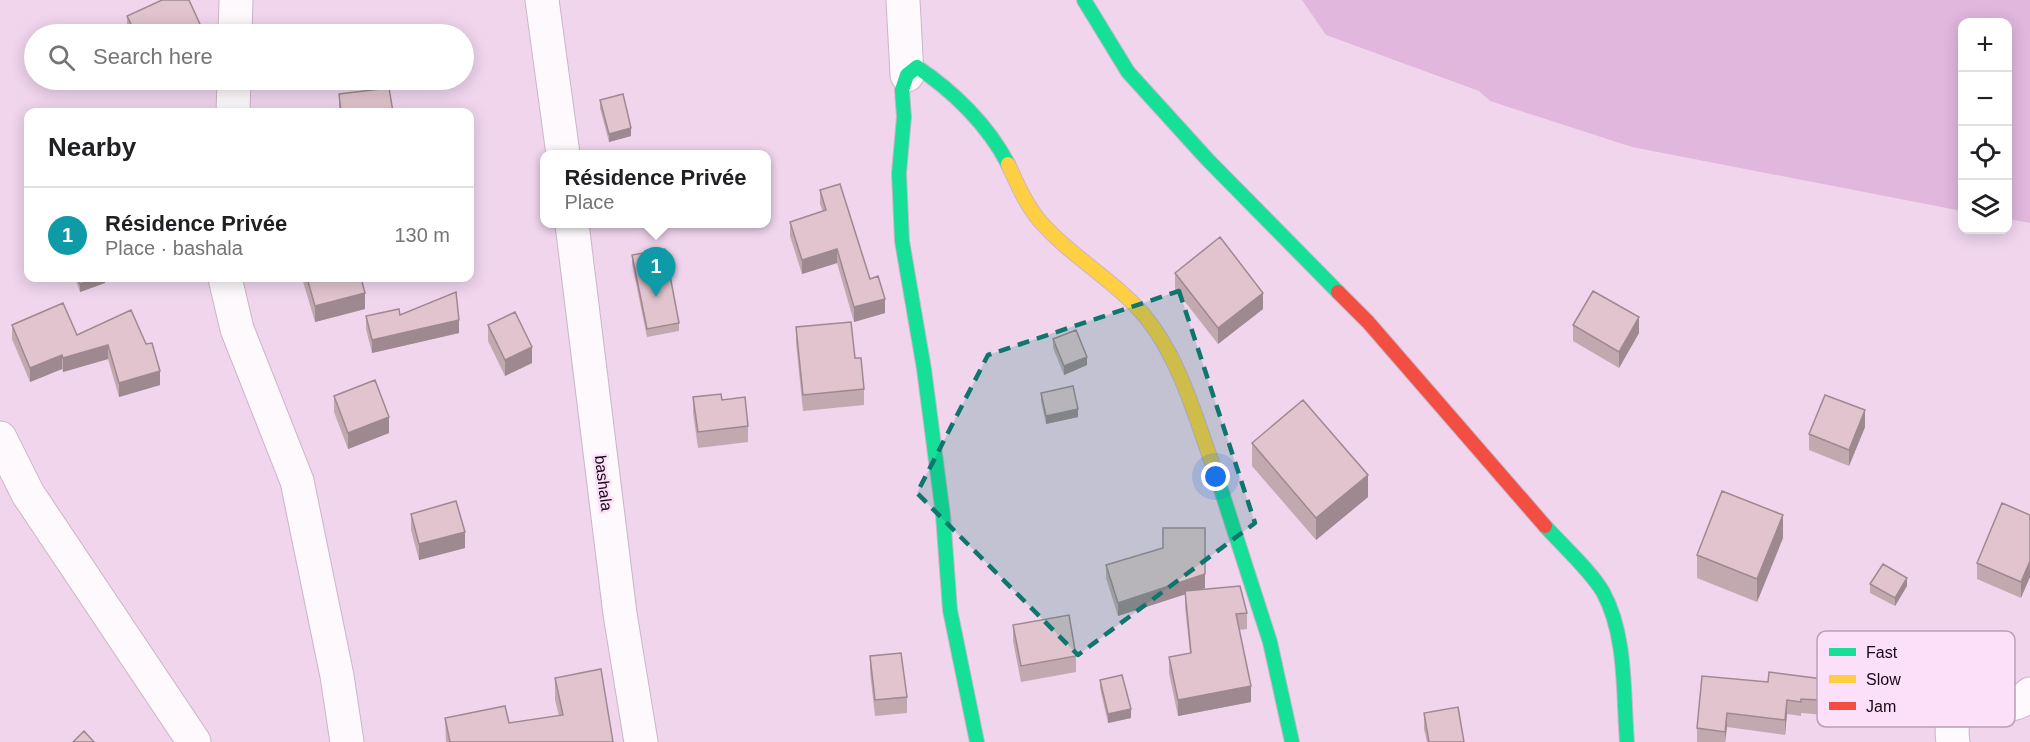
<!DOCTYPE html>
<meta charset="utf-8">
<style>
body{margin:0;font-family:Arial,sans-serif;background:#f6f6f6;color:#202124}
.controls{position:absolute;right:18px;top:18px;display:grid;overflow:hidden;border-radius:12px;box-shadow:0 3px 15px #0003}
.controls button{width:54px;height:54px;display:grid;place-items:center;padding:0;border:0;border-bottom:2px solid #e0e0e0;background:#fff;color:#202124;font:30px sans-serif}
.you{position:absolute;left:1216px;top:477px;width:21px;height:21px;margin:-15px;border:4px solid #fff;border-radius:50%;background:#1a73e8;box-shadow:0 0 0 9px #1a73e833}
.badge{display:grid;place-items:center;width:39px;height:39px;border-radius:50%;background:#ea580c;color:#fff;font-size:20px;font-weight:700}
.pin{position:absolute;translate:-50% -50px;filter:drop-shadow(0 2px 3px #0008)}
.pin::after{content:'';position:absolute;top:32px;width:21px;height:18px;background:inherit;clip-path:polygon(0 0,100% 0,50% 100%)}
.popup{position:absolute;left:540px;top:150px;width:231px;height:78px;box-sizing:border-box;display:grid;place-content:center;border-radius:12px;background:#fff;filter:drop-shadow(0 2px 4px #0005);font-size:20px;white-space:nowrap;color:#757577}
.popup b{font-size:22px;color:#202124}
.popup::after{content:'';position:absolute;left:50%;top:100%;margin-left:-12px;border:12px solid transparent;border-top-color:#fff}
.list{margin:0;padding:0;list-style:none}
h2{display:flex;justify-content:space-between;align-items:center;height:78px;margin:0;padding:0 24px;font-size:26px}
h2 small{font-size:20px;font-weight:400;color:#757577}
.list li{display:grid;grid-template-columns:39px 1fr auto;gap:18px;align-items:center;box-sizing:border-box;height:96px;padding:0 24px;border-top:2px solid #e0e0e0}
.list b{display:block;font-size:22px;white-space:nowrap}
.list p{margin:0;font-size:20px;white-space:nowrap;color:#757577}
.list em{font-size:20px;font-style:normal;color:#757577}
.icon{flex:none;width:33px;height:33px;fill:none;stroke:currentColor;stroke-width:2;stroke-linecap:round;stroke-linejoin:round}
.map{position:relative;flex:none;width:2030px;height:742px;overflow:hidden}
.search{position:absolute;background:#fff;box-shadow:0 3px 15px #0003;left:24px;top:24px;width:450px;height:66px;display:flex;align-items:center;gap:15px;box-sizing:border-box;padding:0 21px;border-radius:33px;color:#757577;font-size:22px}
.panel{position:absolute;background:#fff;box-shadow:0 3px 15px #0003;left:24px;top:108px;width:450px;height:174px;border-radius:12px}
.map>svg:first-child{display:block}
.green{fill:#e1b7dd}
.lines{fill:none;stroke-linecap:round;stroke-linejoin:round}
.street-casing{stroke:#cbb5c8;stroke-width:35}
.fast-casing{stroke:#cbb5c8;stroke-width:16}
.slow-casing{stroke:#cbb5c8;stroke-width:16}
.jam-casing{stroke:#cbb5c8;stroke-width:16}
.street{stroke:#fdf9fc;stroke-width:33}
.fast{stroke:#16e098;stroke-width:14}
.slow{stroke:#ffcf43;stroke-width:14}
.jam{stroke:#f24e42;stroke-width:14}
.wall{fill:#c2a9b0}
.shaded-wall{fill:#9e8990}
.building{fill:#e1c4cd;stroke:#9e8990;stroke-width:1.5}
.marked{fill:#0f766e;fill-opacity:0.2;stroke:#0f766e;stroke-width:4.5;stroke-dasharray:12 8;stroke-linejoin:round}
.labels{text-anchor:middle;stroke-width:5;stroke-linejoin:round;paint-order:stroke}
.street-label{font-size:16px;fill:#180817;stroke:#fcdff9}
.key{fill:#fcdff9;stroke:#b89eb5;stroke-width:1.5}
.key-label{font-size:16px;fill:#180817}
</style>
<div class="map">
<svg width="2030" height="742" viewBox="0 0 2030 742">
<rect width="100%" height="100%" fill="#f0d5ed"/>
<path class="green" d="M 1302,0 L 2030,0 L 2030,223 L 2008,219 L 2008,22 L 1962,22 L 1962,211 L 1632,147 L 1490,101 L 1479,91 L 1326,35 Z"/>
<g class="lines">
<g class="street-casing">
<path id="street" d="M 542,0 L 563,154
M 903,0 L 907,75
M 235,34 L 236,0
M 233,112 L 234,80
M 572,224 L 620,614 L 641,742
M 225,278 L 237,329 L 297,481 L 337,676 L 347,742
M 0,438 L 28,494 L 194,742
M 1953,742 C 1944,683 2005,722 2030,694"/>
</g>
<g class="fast-casing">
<path id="fast" d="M 1084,0 L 1128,72 L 1207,159 L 1338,292
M 1217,477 L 1270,642 L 1292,742
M 1545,526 C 1563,546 1590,570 1603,592 C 1627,636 1623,694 1627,742
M 977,742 L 950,610 L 943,515 L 924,369 L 902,241 L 899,173 L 904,117 L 902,90 L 907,75 L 917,67 C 953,91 988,125 1008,164"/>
</g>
<g class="slow-casing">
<path id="slow" d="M 1008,164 C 1017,183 1025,203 1039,220 C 1070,256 1113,279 1144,315 C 1181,359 1197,423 1217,477"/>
</g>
<g class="jam-casing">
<path id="jam" d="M 1338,292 L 1368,322 L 1545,526"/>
</g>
<use href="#street" class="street"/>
<use href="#fast" class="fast"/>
<use href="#slow" class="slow"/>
<use href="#jam" class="jam"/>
</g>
<path class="wall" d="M 127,16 L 204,34 L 128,34 L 127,32 Z
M 339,94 L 393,112 L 339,112 Z
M 600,100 L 631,136 L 609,142 L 600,108 Z
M 820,190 L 870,279 L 885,313 L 854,322 L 837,263 L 802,274 L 790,236 L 790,222 L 823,212 L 820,204 Z
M 632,255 L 679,323 L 679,331 L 647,337 L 632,264 Z
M 1175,273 L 1263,309 L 1218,344 L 1175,289 Z
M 75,278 L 105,278 L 105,283 L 80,292 Z
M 302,278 L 361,278 L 365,309 L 315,322 Z
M 131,310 L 160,385 L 119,397 L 108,359 L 63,372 L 62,369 L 30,382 L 12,339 L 12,325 L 77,335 Z
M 366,316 L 459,333 L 372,353 L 366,329 Z
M 488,325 L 532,363 L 505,376 L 488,341 Z
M 1573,325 L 1639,333 L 1619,368 L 1573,341 Z
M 796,327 L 855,358 L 864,389 L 864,405 L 803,411 L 796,343 Z
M 1053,339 L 1087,365 L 1064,375 L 1053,348 Z
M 1041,393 L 1078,417 L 1046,424 L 1041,401 Z
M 334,396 L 389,433 L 348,449 L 334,412 Z
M 693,397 L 748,426 L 748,442 L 698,448 L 693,413 Z
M 1865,427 L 1849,466 L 1809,450 L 1809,434 Z
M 1252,443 L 1368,497 L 1316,540 L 1252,466 Z
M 411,514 L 465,548 L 419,560 L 411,530 Z
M 2030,515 L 2021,598 L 1977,579 L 1977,563 Z
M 1783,538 L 1757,602 L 1697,578 L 1697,555 Z
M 1106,565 L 1205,588 L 1200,590 L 1247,613 L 1247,629 L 1239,630 L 1251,702 L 1178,716 L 1169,673 L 1169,657 L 1190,653 L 1185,607 L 1185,594 L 1118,616 L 1106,578 Z
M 1870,584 L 1907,586 L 1895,606 L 1870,593 Z
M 1013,625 L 1076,656 L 1076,672 L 1021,682 L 1013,641 Z
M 870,656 L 907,697 L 907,713 L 875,716 L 870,672 Z
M 1702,676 L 1854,698 L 1852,717 L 1801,713 L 1801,716 L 1787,714 L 1785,735 L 1727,727 L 1725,742 L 1697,742 L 1697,728 Z
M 555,678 L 613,742 L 446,742 L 445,718 L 509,723 L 559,716 L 555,700 Z
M 1100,680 L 1131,718 L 1108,723 L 1100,688 Z
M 1424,713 L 1464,742 L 1427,742 L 1424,729 Z"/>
<path class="shaded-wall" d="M 631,128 L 631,136 L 609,142 L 609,134 Z
M 837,249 L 837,263 L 802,274 L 802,260 Z
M 97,278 L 105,278 L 105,283 L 80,292 L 80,284 Z
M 365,293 L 365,309 L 315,322 L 315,306 Z
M 1263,293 L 1263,309 L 1218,344 L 1218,328 Z
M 885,299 L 885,313 L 854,322 L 854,307 Z
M 1639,317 L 1639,333 L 1619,368 L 1619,352 Z
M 459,320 L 459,333 L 372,353 L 372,340 Z
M 108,345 L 108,359 L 63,372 L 63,358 Z
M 532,347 L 532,363 L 505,376 L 505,360 Z
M 62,355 L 62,369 L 30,382 L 30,368 Z
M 1087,357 L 1087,365 L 1064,375 L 1064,366 Z
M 160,371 L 160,385 L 119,397 L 119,383 Z
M 1078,409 L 1078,417 L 1046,424 L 1046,416 Z
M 1865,410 L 1865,427 L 1849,466 L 1849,450 Z
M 389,417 L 389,433 L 348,449 L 348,433 Z
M 1368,475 L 1368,497 L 1316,540 L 1316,518 Z
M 1783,515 L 1783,538 L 1757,602 L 1757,579 Z
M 465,532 L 465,548 L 419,560 L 419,544 Z
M 2030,561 L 2030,577 L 2021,598 L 2021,582 Z
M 1205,574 L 1205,588 L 1118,616 L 1118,603 Z
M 1907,578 L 1907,586 L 1895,606 L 1895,598 Z
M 1854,683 L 1854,698 L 1852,717 L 1852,702 Z
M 1251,686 L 1251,702 L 1178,716 L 1178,700 Z
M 1787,700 L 1787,714 L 1785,735 L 1785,720 Z
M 1131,709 L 1131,718 L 1108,723 L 1108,714 Z
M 1727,713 L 1727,727 L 1725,742 L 1725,732 Z"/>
<path class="building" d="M 162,0 L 189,0 L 204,33 L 201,34 L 136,34 L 127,16 Z
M 389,88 L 393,112 L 341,112 L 339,94 Z
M 623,94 L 631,128 L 609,134 L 600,100 Z
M 840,184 L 870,279 L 878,276 L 885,299 L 854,307 L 837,249 L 802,260 L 790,222 L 826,210 L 820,190 Z
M 1220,237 L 1263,293 L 1218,328 L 1175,273 Z
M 665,249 L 679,323 L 647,329 L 632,255 Z
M 78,278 L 97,278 L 80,284 Z
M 307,278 L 361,278 L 365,293 L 315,306 Z
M 1593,291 L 1639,317 L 1619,352 L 1573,325 Z
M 456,292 L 459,320 L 372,340 L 366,316 L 399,309 L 400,315 Z
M 63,303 L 77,335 L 131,310 L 146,344 L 152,343 L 160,371 L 119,383 L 108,345 L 63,358 L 62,355 L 30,368 L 12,325 Z
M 515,312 L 532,347 L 505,360 L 488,325 Z
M 851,322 L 855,358 L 861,358 L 864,389 L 803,395 L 796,327 Z
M 1076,330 L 1087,357 L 1064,366 L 1053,339 Z
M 375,380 L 389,417 L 348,433 L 334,396 Z
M 1073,386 L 1078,409 L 1046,416 L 1041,393 Z
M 721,394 L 722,400 L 745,397 L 748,426 L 698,432 L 693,397 Z
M 1825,395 L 1865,410 L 1849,450 L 1809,434 Z
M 1303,400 L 1368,475 L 1316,518 L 1252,443 Z
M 1722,491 L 1783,515 L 1757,579 L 1697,555 Z
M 456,501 L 465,532 L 419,544 L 411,514 Z
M 2002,503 L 2030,515 L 2030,561 L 2021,582 L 1977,563 Z
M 1163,528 L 1205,528 L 1205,574 L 1118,603 L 1106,565 L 1163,548 Z
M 1883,564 L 1907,578 L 1895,598 L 1870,584 Z
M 1240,586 L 1247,613 L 1236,614 L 1251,686 L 1178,700 L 1169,657 L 1191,653 L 1185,591 Z
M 1069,615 L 1076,656 L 1021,666 L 1013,625 Z
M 901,653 L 907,697 L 875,700 L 870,656 Z
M 601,669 L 613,742 L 450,742 L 445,718 L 505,706 L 509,723 L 563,715 L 555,678 Z
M 1769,672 L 1854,683 L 1852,702 L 1801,699 L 1801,702 L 1787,700 L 1785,720 L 1727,713 L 1725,732 L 1697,728 L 1702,676 L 1768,682 Z
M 1122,675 L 1131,709 L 1108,714 L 1100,680 Z
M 1458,707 L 1464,742 L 1429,742 L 1424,713 Z
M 84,731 L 94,742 L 73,742 Z"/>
<path class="marked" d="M 1179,291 L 1255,523 L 1078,655 L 917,493 L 988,355 Z"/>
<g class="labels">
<g class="street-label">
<text transform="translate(604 483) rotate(83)" y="6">bashala</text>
</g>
</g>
<rect x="1817" y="631" width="198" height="96" rx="9" class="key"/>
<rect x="1829" y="648" width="27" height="8" fill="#16e098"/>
<rect x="1829" y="675" width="27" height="8" fill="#ffcf43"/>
<rect x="1829" y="702" width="27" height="8" fill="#f24e42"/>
<g class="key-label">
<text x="1866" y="658">Fast</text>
<text x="1866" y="685">Slow</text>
<text x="1866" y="712">Jam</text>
</g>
</svg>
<div class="controls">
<button>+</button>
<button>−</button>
<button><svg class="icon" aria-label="locate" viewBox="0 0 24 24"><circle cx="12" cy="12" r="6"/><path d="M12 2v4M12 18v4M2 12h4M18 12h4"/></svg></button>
<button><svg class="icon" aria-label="layers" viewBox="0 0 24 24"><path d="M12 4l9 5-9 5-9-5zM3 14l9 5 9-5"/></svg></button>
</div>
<div class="you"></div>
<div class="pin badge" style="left:656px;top:297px;background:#0f9aa8">1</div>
<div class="popup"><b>Résidence Privée</b>Place</div>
<div class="search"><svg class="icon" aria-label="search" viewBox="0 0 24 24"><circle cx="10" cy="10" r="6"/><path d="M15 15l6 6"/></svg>Search here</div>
<section class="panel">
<h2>Nearby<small></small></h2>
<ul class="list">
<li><span class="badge" style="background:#0f9aa8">1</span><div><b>Résidence Privée</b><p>Place · bashala</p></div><em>130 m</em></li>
</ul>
</section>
</div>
